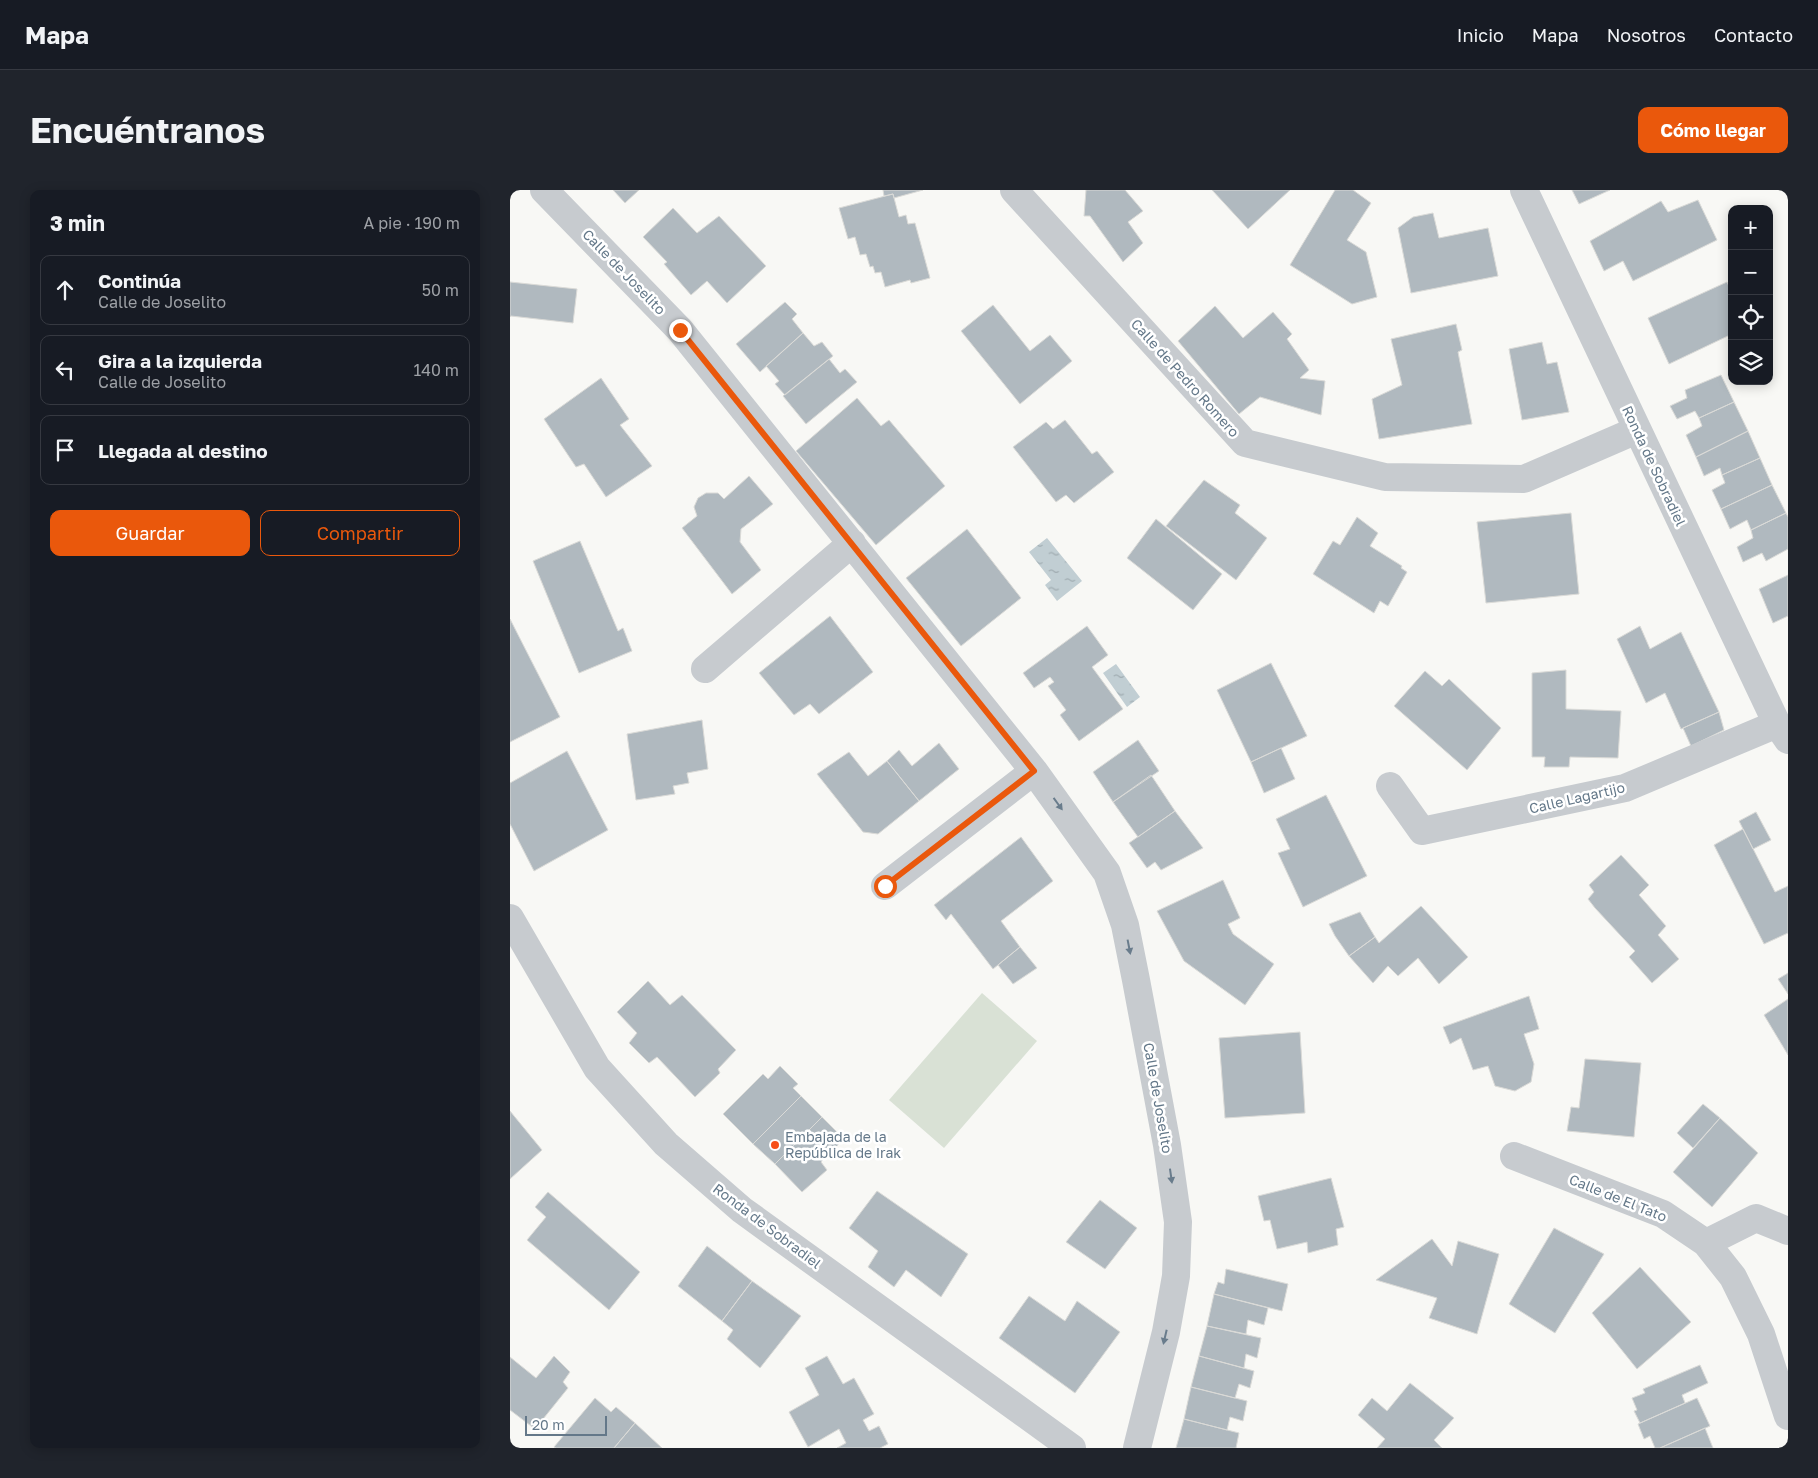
<!DOCTYPE html>
<html lang="es">
<meta charset="utf-8">
<style>
body{margin:0;font-family:"Golos Text",sans-serif;background:#20242c;color:#f1f3f6}
.controls{position:absolute;right:15px;top:15px;display:grid;overflow:hidden;border-radius:10px;box-shadow:0 2px 12px #0003}
.controls button{width:45px;height:45px;display:grid;place-items:center;padding:0;border:0;border-bottom:1px solid #363941;background:#171b24;color:#f1f3f6;font:25px sans-serif}
.scale{position:absolute;left:15px;bottom:12px;width:82px;box-sizing:border-box;padding-left:5px;border:2px solid #647889;border-top:0;font-size:14px;line-height:18px;white-space:nowrap;color:#647889;-webkit-text-stroke:4px #fff;paint-order:stroke}
.stop{position:absolute;width:15px;height:15px;margin:-11px;border:4px solid #ea580c;border-radius:50%;background:#fff}
.stop.end{background:#ea580c;border-color:#fff;box-shadow:0 1px 5px #0008}
.list{margin:0;padding:0;list-style:none}
h2{display:flex;justify-content:space-between;align-items:center;height:65px;margin:0;padding:0 20px;font-size:21px}
h2 small{font-size:16px;font-weight:400;color:#9ea1a6}
.list li{display:grid;grid-template-columns:32px 1fr auto;gap:15px;align-items:center;box-sizing:border-box;height:70px;margin:0 10px 10px;padding:0 10px;border:1px solid #363941;border-radius:10px}
.list b{display:block;font-size:19px;white-space:nowrap}
.list p{margin:0;font-size:16px;white-space:nowrap;color:#9ea1a6}
.list em{font-size:16px;font-style:normal;color:#9ea1a6}
.actions{display:flex;gap:10px;padding:15px 20px}
.actions a{flex:1;padding:11px 0;border:1px solid #ea580c;border-radius:10px;text-align:center;font-size:18px;color:#ea580c}
.actions .main{background:#ea580c;color:#fff}
.icon{flex:none;width:28px;height:28px;fill:none;stroke:currentColor;stroke-width:2;stroke-linecap:round;stroke-linejoin:round}
.map{position:relative;flex:none;width:1278px;height:1258px;overflow:hidden;border-radius:10px}
header{display:flex;align-items:center;gap:30px;box-sizing:border-box;height:70px;padding:0 25px;background:#171b24;border-bottom:1px solid #363941}
header strong{font-size:24px}
nav{display:flex;gap:28px;margin-inline-start:auto;font-size:18px}
.intro{display:flex;align-items:center;justify-content:space-between;box-sizing:border-box;height:120px;padding:0 30px}
h1{margin:0;font-size:35px}
.button{padding:12px 22px;border-radius:10px;background:#ea580c;color:#fff;font-size:18px;font-weight:700}
main{display:flex;gap:30px;padding:0 30px}
aside{flex:1;background:#171b24;border-radius:10px;box-shadow:0 2px 12px #0003}
.map>svg:first-child{display:block}
.grass{fill:#d9e1d5}
.water{fill:url(#water-ripples)}
.building{fill:#b0b9bf;stroke:#dadad7}
.lines{fill:none;stroke-linecap:round;stroke-linejoin:round}
.minor{stroke:#c7cbcf;stroke-width:28}
.oneway{fill:#697c8c}
.route{stroke:#ea580c;stroke-width:6}
.poi-dot{fill:#f64e17;stroke:#fff;stroke-width:2}
.labels{text-anchor:middle;stroke-width:5;stroke-linejoin:round;paint-order:stroke}
.street-label{font-size:14px;fill:#647889;stroke:#fff}
.poi-label{font-size:14px;fill:#647889;stroke:#fff;text-anchor:start}
</style>
<header>
<strong>Mapa</strong>
<nav><a>Inicio</a><a>Mapa</a><a>Nosotros</a><a>Contacto</a></nav>
</header>
<div class="intro"><h1>Encuéntranos</h1><a class="button">Cómo llegar</a></div>
<main>
<aside>
<h2>3 min<small>A pie · 190 m</small></h2>
<ul class="list">
<li><svg class="icon" aria-label="ahead" viewBox="0 0 24 24"><path d="M12 20V5M6 11l6-6 6 6"/></svg><div><b>Continúa</b><p>Calle de Joselito</p></div><em>50 m</em></li>
<li><svg class="icon" aria-label="left" viewBox="0 0 24 24"><path d="M17 20v-9H6M10 6l-5 5 5 5"/></svg><div><b>Gira a la izquierda</b><p>Calle de Joselito</p></div><em>140 m</em></li>
<li><svg class="icon" aria-label="arrive" viewBox="0 0 24 24"><path d="M6 21V4h12l-3 4 3 4H6"/></svg><div><b>Llegada al destino</b></div></li>
</ul>
<div class="actions"><a class="main">Guardar</a><a>Compartir</a></div>
</aside>
<div class="map">
<svg width="1278" height="1258" viewBox="0 0 1278 1258">
<defs>
<pattern id="water-ripples" width="26" height="14" patternUnits="userSpaceOnUse" patternTransform="scale(1.25)"><rect width="26" height="14" fill="#c1ced3"/><path d="M2 4q2-2 4 0t4 0M15 11q2-2 4 0t4 0" fill="none" stroke="#a0acb1"/></pattern>
</defs>
<rect width="100%" height="100%" fill="#f8f8f5"/>
<path class="grass" d="M 472,803 L 527,851 L 434,958 L 379,910 Z"/>
<path class="water" d="M 537,348 L 572,391 L 547,411 L 535,395 L 541,390 L 519,362 Z
M 606,474 L 630,507 L 617,517 L 593,483 Z"/>
<path class="building" d="M 103,0 L 129,0 L 115,13 Z
M 373,0 L 413,0 L 384,8 L 383,4 L 374,6 Z
M 576,0 L 615,0 L 633,21 L 618,32 L 633,53 L 613,72 L 580,26 L 574,26 Z
M 702,0 L 780,0 L 738,39 Z
M 825,0 L 843,0 L 861,13 L 837,50 L 856,62 L 867,107 L 842,114 L 780,75 Z
M 1062,0 L 1100,0 L 1069,14 Z
M 383,4 L 389,27 L 396,25 L 398,34 L 405,33 L 420,88 L 401,93 L 400,90 L 375,97 L 371,82 L 365,83 L 363,76 L 360,77 L 356,64 L 350,65 L 345,47 L 338,49 L 329,18 Z
M 1188,10 L 1207,50 L 1123,91 L 1113,71 L 1094,81 L 1080,51 L 1151,11 L 1158,22 Z
M 163,18 L 187,43 L 209,26 L 256,76 L 217,113 L 197,91 L 181,105 L 154,74 L 157,72 L 133,47 Z
M 923,23 L 929,48 L 978,38 L 988,86 L 901,103 L 888,38 L 903,27 Z
M 0,92 L 67,99 L 63,133 L 1,126 L 0,127 Z
M 1217,92 L 1222,103 L 1222,144 L 1159,174 L 1138,128 Z
M 275,112 L 287,124 L 282,129 L 293,143 L 250,182 L 226,154 Z
M 483,115 L 520,161 L 540,145 L 562,171 L 510,214 L 451,141 Z
M 705,116 L 733,148 L 763,122 L 782,144 L 777,149 L 799,180 L 790,188 L 815,191 L 811,225 L 750,207 L 729,224 L 668,151 Z
M 946,134 L 952,160 L 948,162 L 962,234 L 869,249 L 862,209 L 892,195 L 881,149 Z
M 293,143 L 304,156 L 312,152 L 323,166 L 275,205 L 265,194 L 269,191 L 256,176 Z
M 1032,152 L 1037,174 L 1047,172 L 1059,222 L 1012,230 L 999,159 Z
M 319,169 L 330,183 L 335,179 L 347,192 L 296,234 L 273,206 Z
M 1211,185 L 1224,212 L 1189,228 L 1185,221 L 1167,229 L 1160,216 L 1177,208 L 1175,200 Z
M 91,188 L 119,229 L 110,235 L 142,276 L 96,307 L 74,274 L 66,277 L 34,229 Z
M 347,208 L 371,236 L 379,230 L 435,296 L 366,355 L 286,261 Z
M 1224,212 L 1238,241 L 1186,267 L 1176,245 L 1192,236 L 1189,228 Z
M 555,230 L 582,264 L 587,261 L 604,282 L 564,313 L 556,305 L 546,312 L 503,257 L 536,232 L 543,239 Z
M 1238,241 L 1250,268 L 1212,285 L 1210,278 L 1194,286 L 1186,267 Z
M 1250,268 L 1262,295 L 1211,319 L 1202,300 L 1215,293 L 1212,285 Z
M 239,286 L 263,314 L 231,339 L 230,352 L 251,380 L 222,404 L 172,338 L 187,326 L 184,317 L 188,308 L 196,303 L 208,303 L 214,309 Z
M 694,290 L 730,315 L 725,323 L 757,348 L 726,390 L 656,336 Z
M 1262,295 L 1276,323 L 1241,340 L 1237,330 L 1220,339 L 1211,319 Z
M 1061,323 L 1069,404 L 976,413 L 967,332 Z
M 1276,323 L 1278,327 L 1278,359 L 1256,371 L 1252,363 L 1233,372 L 1227,357 L 1243,348 L 1241,340 Z
M 847,327 L 868,343 L 860,356 L 892,376 L 891,378 L 897,382 L 878,416 L 870,411 L 864,423 L 803,384 L 823,351 L 830,355 Z
M 646,329 L 712,384 L 683,420 L 617,368 Z
M 457,339 L 511,408 L 451,456 L 396,388 Z
M 70,351 L 108,441 L 113,438 L 122,461 L 69,483 L 23,371 Z
M 1278,385 L 1278,426 L 1263,433 L 1249,399 Z
M 320,426 L 363,482 L 309,524 L 300,514 L 284,525 L 249,483 Z
M 0,429 L 50,527 L 0,552 Z
M 577,436 L 598,465 L 582,477 L 613,519 L 569,551 L 550,525 L 556,520 L 538,496 L 544,492 L 540,487 L 524,498 L 513,483 Z
M 1130,436 L 1140,459 L 1171,442 L 1209,522 L 1171,539 L 1155,503 L 1136,513 L 1107,449 Z
M 761,473 L 797,546 L 741,572 L 707,500 Z
M 1056,480 L 1056,519 L 1111,521 L 1108,568 L 1060,567 L 1059,577 L 1034,577 L 1035,567 L 1022,567 L 1022,483 Z
M 915,481 L 932,496 L 939,489 L 991,538 L 957,580 L 884,516 Z
M 1209,522 L 1214,540 L 1181,556 L 1173,538 Z
M 192,530 L 198,579 L 177,583 L 179,593 L 163,596 L 165,604 L 126,610 L 117,544 Z
M 628,550 L 649,581 L 603,612 L 583,582 Z
M 429,553 L 449,579 L 409,611 L 377,571 L 389,560 L 402,576 Z
M 771,558 L 785,589 L 754,603 L 741,572 Z
M 57,561 L 98,640 L 24,681 L 0,634 L 0,593 Z
M 339,562 L 358,586 L 377,571 L 409,611 L 368,644 L 353,642 L 307,584 Z
M 641,585 L 665,621 L 628,647 L 603,612 Z
M 816,605 L 857,686 L 793,717 L 768,663 L 780,659 L 766,629 Z
M 665,621 L 693,658 L 651,680 L 645,672 L 637,678 L 619,653 Z
M 1246,622 L 1261,650 L 1243,659 L 1229,631 Z
M 1233,639 L 1265,702 L 1278,696 L 1278,743 L 1254,754 L 1204,655 Z
M 511,647 L 543,691 L 491,731 L 510,757 L 483,779 L 441,724 L 436,730 L 424,715 Z
M 1111,665 L 1139,695 L 1129,705 L 1156,736 L 1148,745 L 1169,769 L 1142,793 L 1119,767 L 1125,761 L 1085,718 L 1078,709 L 1084,702 L 1079,695 Z
M 713,690 L 730,728 L 718,734 L 723,744 L 764,774 L 735,815 L 674,771 L 647,721 Z
M 911,716 L 958,767 L 929,794 L 908,768 L 888,786 L 878,776 L 863,793 L 839,766 L 865,747 L 869,753 Z
M 850,722 L 865,747 L 839,766 L 825,746 L 819,734 Z
M 510,757 L 527,778 L 503,794 L 488,775 Z
M 1278,783 L 1278,804 L 1268,789 Z
M 138,791 L 160,815 L 172,805 L 226,860 L 208,879 L 210,883 L 185,907 L 147,867 L 139,873 L 119,853 L 127,843 L 107,822 Z
M 1019,806 L 1029,839 L 1014,844 L 1024,874 L 1021,892 L 1005,901 L 985,896 L 978,876 L 963,880 L 951,848 L 940,854 L 933,837 Z
M 1278,809 L 1278,865 L 1254,825 Z
M 790,842 L 795,923 L 715,928 L 709,848 Z
M 1075,869 L 1131,873 L 1124,947 L 1057,941 L 1061,917 L 1069,918 Z
M 270,876 L 288,894 L 283,898 L 291,906 L 243,954 L 213,924 L 253,884 L 258,889 Z
M 291,906 L 312,927 L 265,974 L 243,954 Z
M 1193,914 L 1210,928 L 1183,958 L 1167,943 Z
M 0,921 L 32,960 L 0,989 Z
M 312,927 L 334,949 L 311,972 L 317,980 L 292,1002 L 265,974 Z
M 1210,928 L 1248,963 L 1202,1017 L 1163,982 Z
M 821,988 L 834,1037 L 826,1039 L 828,1055 L 798,1063 L 797,1052 L 767,1059 L 760,1030 L 754,1031 L 748,1006 Z
M 367,1001 L 458,1064 L 431,1107 L 396,1080 L 384,1097 L 358,1077 L 368,1061 L 339,1038 Z
M 38,1002 L 130,1082 L 99,1120 L 17,1050 L 36,1027 L 25,1017 Z
M 590,1010 L 627,1038 L 595,1079 L 556,1052 Z
M 1044,1038 L 1094,1064 L 1045,1143 L 999,1114 Z
M 922,1049 L 942,1076 L 948,1051 L 989,1064 L 967,1144 L 919,1128 L 927,1108 L 866,1090 Z
M 197,1056 L 242,1091 L 212,1131 L 168,1096 Z
M 1130,1077 L 1181,1132 L 1127,1179 L 1082,1123 Z
M 716,1079 L 778,1094 L 772,1121 L 704,1104 L 708,1092 L 714,1094 Z
M 242,1091 L 291,1126 L 250,1178 L 217,1149 L 223,1140 L 212,1131 Z
M 704,1104 L 758,1118 L 754,1135 L 738,1130 L 736,1144 L 697,1136 Z
M 519,1106 L 555,1131 L 567,1111 L 610,1142 L 565,1203 L 489,1148 Z
M 697,1136 L 751,1148 L 747,1168 L 736,1164 L 734,1178 L 689,1166 Z
M 44,1166 L 60,1182 L 53,1192 L 58,1198 L 25,1239 L 0,1220 L 0,1167 L 26,1188 Z
M 317,1166 L 333,1194 L 344,1188 L 364,1224 L 353,1230 L 359,1241 L 369,1236 L 378,1254 L 370,1258 L 327,1258 L 336,1253 L 329,1239 L 298,1257 L 279,1222 L 309,1205 L 295,1178 Z
M 689,1166 L 744,1181 L 740,1198 L 729,1194 L 725,1208 L 681,1197 Z
M 1190,1175 L 1198,1193 L 1172,1205 L 1175,1213 L 1130,1233 L 1124,1221 L 1127,1220 L 1122,1208 L 1135,1203 L 1133,1199 Z
M 900,1193 L 944,1228 L 924,1250 L 932,1258 L 867,1258 L 875,1249 L 848,1225 L 862,1208 L 877,1221 Z
M 681,1197 L 737,1211 L 733,1231 L 720,1227 L 717,1240 L 674,1229 Z
M 85,1208 L 101,1222 L 106,1217 L 125,1233 L 104,1258 L 46,1258 L 44,1257 Z
M 1187,1208 L 1200,1236 L 1150,1258 L 1145,1258 L 1140,1246 L 1134,1249 L 1128,1234 Z
M 674,1229 L 729,1243 L 726,1258 L 666,1258 Z
M 125,1233 L 152,1258 L 104,1258 Z
M 1195,1238 L 1203,1258 L 1150,1258 Z"/>
<g class="lines">
<path class="minor" d="M 34,0 L 170,140 L 524,581 L 597,683 L 615,735 L 626,790 L 657,955 L 668,1032 L 666,1086 L 656,1142 L 627,1258
M 504,0 L 735,253 L 875,287 L 1014,289 L 1127,240
M 1014,0 L 1267,534 L 1278,550
M 195,479 L 342,353
M 880,596 L 912,641 L 1115,598 L 1267,534
M 375,696 L 524,581
M 0,728 L 87,878 L 156,954 L 232,1020 L 562,1258
M 1004,966 L 1153,1024 L 1196,1053 L 1223,1087 L 1251,1144 L 1278,1226
M 1196,1053 L 1246,1028 L 1278,1041"/>
</g>
<defs><path id="oneway-solid" d="M-6-.8H1V-3.2L6.5 0L1 3.2V.8H-6Z" transform="scale(1.25)"/></defs>
<g class="oneway">
<use href="#oneway-solid" transform="translate(548 614) rotate(54)"/>
<use href="#oneway-solid" transform="translate(619 757) rotate(79)"/>
<use href="#oneway-solid" transform="translate(661 986) rotate(82)"/>
<use href="#oneway-solid" transform="translate(655 1147) rotate(103)"/>
</g>
<g class="lines">
<path class="route" d="M 170,140 L 524,581 L 375,696"/>
</g>
<circle class="poi-dot" cx="265" cy="955" r="5"/>
<g class="labels">
<g class="street-label">
<text transform="translate(114 82) rotate(46)" y="5">Calle de Joselito</text>
<text transform="translate(675 188) rotate(48)" y="5">Calle de Pedro Romero</text>
<text transform="translate(1144 276) rotate(65)" y="5">Ronda de Sobradiel</text>
<text transform="translate(1067 608) rotate(-13)" y="5">Calle Lagartijo</text>
<text transform="translate(648 908) rotate(80)" y="5">Calle de Joselito</text>
<text transform="translate(1108 1008) rotate(22)" y="5">Calle de El Tato</text>
<text transform="translate(257 1036) rotate(37)" y="5">Ronda de Sobradiel</text>
</g>
<g class="poi-label">
<text x="275" y="952">Embajada de la<tspan x="275" dy="16">República de Irak</tspan></text>
</g>
</g>
</svg>
<div class="controls">
<button>+</button>
<button>−</button>
<button><svg class="icon" aria-label="locate" viewBox="0 0 24 24"><circle cx="12" cy="12" r="6"/><path d="M12 2v4M12 18v4M2 12h4M18 12h4"/></svg></button>
<button><svg class="icon" aria-label="layers" viewBox="0 0 24 24"><path d="M12 4l9 5-9 5-9-5zM3 14l9 5 9-5"/></svg></button>
</div>
<div class="scale">20 m</div>
<div class="stop" style="left:375px;top:696px"></div>
<div class="stop end" style="left:170px;top:140px"></div>
</div>
</main>
